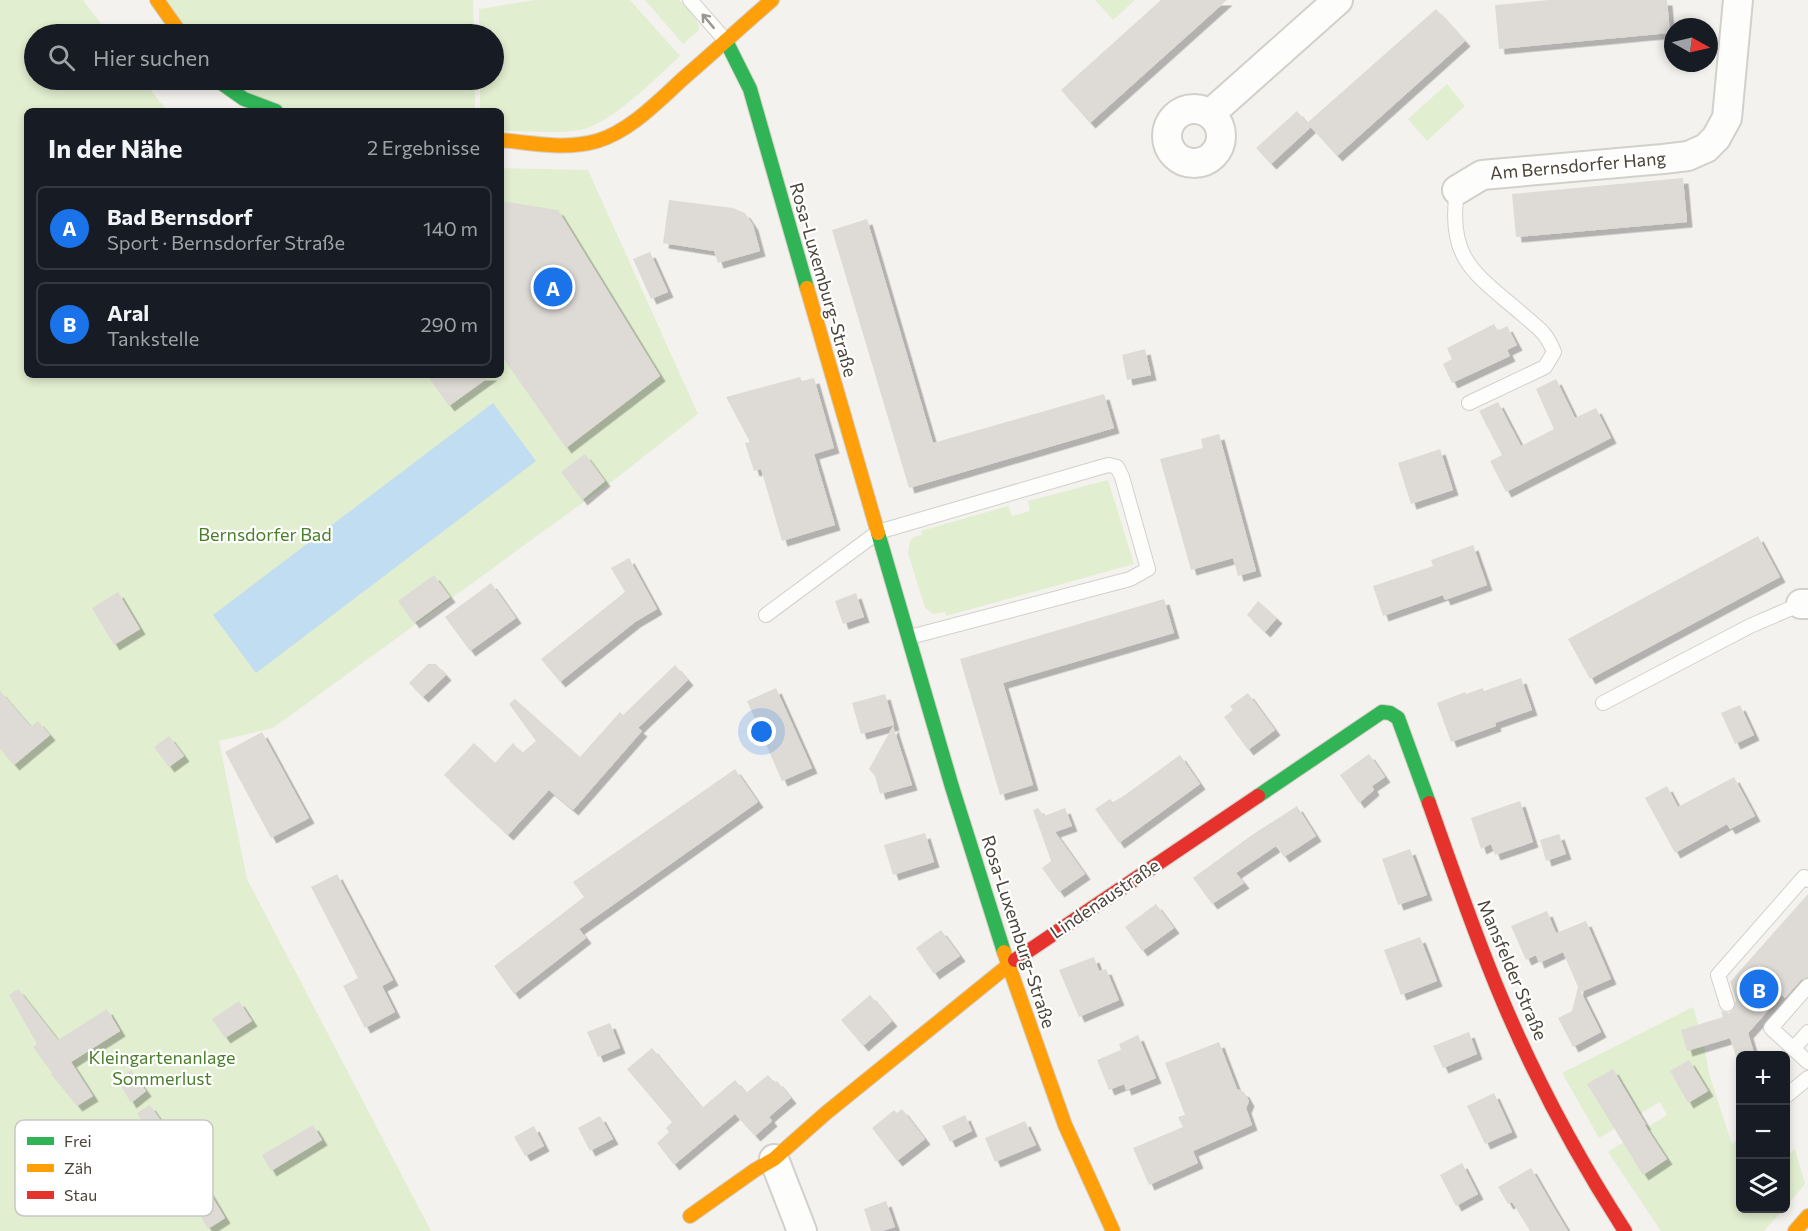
<!DOCTYPE html>
<html lang="de">
<meta charset="utf-8">
<style>
body{margin:0;font-family:Commissioner,sans-serif;background:#20242c;color:#f1f3f6}
.controls{position:absolute;right:18px;bottom:18px;display:grid;overflow:hidden;border-radius:9px;box-shadow:0 3px 9px #0003}
.controls button{width:54px;height:54px;display:grid;place-items:center;padding:0;border:0;border-bottom:2px solid #363941;background:#171b24;color:#f1f3f6;font:30px sans-serif}
.compass{position:absolute;left:1664px;top:18px;width:54px;height:54px;border-radius:50%;background:#171b24;box-shadow:0 3px 9px #0003;rotate:98deg}
.you{position:absolute;left:762px;top:732px;width:21px;height:21px;margin:-15px;border:4px solid #fff;border-radius:50%;background:#1a73e8;box-shadow:0 0 0 9px #1a73e833}
.badge{display:grid;place-items:center;width:39px;height:39px;border-radius:50%;background:#1a73e8;color:#fff;font-size:20px;font-weight:700}
.pin{position:absolute;translate:-50% -50%;border:3px solid #fff;box-shadow:0 2px 6px #0006}
.list{margin:0;padding:0;list-style:none}
h2{display:flex;justify-content:space-between;align-items:center;height:78px;margin:0;padding:0 24px;font-size:26px}
h2 small{font-size:20px;font-weight:400;color:#9ea1a6}
.list li{display:grid;grid-template-columns:39px 1fr auto;gap:18px;align-items:center;box-sizing:border-box;height:84px;margin:0 12px 12px;padding:0 12px;border:2px solid #363941;border-radius:9px}
.list b{display:block;font-size:22px;white-space:nowrap}
.list p{margin:0;font-size:20px;white-space:nowrap;color:#9ea1a6}
.list em{font-size:20px;font-style:normal;color:#9ea1a6}
.icon{flex:none;width:33px;height:33px;fill:none;stroke:currentColor;stroke-width:2;stroke-linecap:round;stroke-linejoin:round}
.map{position:relative;flex:none;width:1808px;height:1231px;overflow:hidden}
.search{position:absolute;background:#171b24;box-shadow:0 3px 9px #0003;left:24px;top:24px;width:480px;height:66px;display:flex;align-items:center;gap:15px;box-sizing:border-box;padding:0 21px;border-radius:33px;color:#9ea1a6;font-size:22px}
.panel{position:absolute;background:#171b24;box-shadow:0 3px 9px #0003;left:24px;top:108px;width:480px;height:270px;border-radius:9px}
.map>svg:first-child{display:block}
.green{fill:#e1eecf}
.water{fill:#c0ddf1}
.building{fill:#dedbd6;filter:url(#shadow)}
.lines{fill:none;stroke-linecap:round;stroke-linejoin:round}
.lane-casing{stroke:#d2d0cb;stroke-width:16}
.street-casing{stroke:#d2d0cb;stroke-width:32}
.fast-casing{stroke:#d3cfc5;stroke-width:16}
.slow-casing{stroke:#d3cfc5;stroke-width:16}
.jam-casing{stroke:#d3cfc5;stroke-width:16}
.lane{stroke:#fdfdfc;stroke-width:14}
.street{stroke:#fdfdfc;stroke-width:28}
.fast{stroke:#30b455;stroke-width:14}
.slow{stroke:#ff9f0a;stroke-width:14}
.jam{stroke:#e5322d;stroke-width:14}
.oneway{stroke:#9b9791}
.labels{text-anchor:middle;stroke-width:4.5;stroke-linejoin:round;paint-order:stroke}
.street-label{font-size:18px;fill:#4b4439;stroke:#fff}
.park-label{font-size:18px;fill:#4a7f2a;stroke:#fff}
.key{fill:#fff;stroke:#c9c7c4;stroke-width:1.5}
.key-label{font-size:16px;fill:#4b4439}
</style>
<div class="map">
<svg width="1808" height="1231" viewBox="0 0 1808 1231">
<defs>
<filter id="shadow"><feDropShadow dx="5.5" dy="5.5" stdDeviation="0" flood-color="#0004"/></filter>
</defs>
<rect width="100%" height="100%" fill="#f4f2ee"/>
<path class="green" d="M 0,0 L 83,0 L 109,34 L 34,34 L 34,80 L 143,80 L 167,111 L 27,111 L 27,375 L 501,375 L 501,168 L 588,170 L 698,414 L 614,480 L 273,728 L 219,741 L 247,879 L 431,1231 L 0,1231 Z
M 157,0 L 473,0 L 474,34 L 181,34 Z
M 535,0 L 630,0 L 680,56 C 657,77 610,125 580,130 C 555,134 527,131 501,131 L 501,111 L 480,111 L 480,80 L 494,80 L 494,34 L 479,34 L 479,9 Z
M 645,0 L 679,0 C 687,8 700,19 699,30 L 683,44 Z
M 1095,0 L 1135,0 L 1113,20 Z
M 217,80 L 475,80 L 475,111 L 276,111 Z
M 1447,84 L 1465,106 L 1427,141 L 1408,119 Z
M 1108,480 L 1134,564 L 946,616 L 945,612 L 934,614 L 925,608 L 908,553 L 910,541 L 914,537 L 922,535 L 921,531 L 1008,506 L 1012,516 L 1030,511 L 1028,501 Z
M 1693,1007 L 1703,1040 L 1709,1074 L 1732,1144 L 1740,1136 L 1740,1208 L 1784,1209 L 1764,1231 L 1661,1231 L 1608,1152 L 1667,1115 L 1660,1102 L 1599,1138 L 1562,1073 Z
M 1795,1149 L 1805,1184 L 1786,1207 L 1786,1157 Z"/>
<path class="water" d="M 493,403 L 536,461 L 256,673 L 213,615 Z"/>
<path class="building" d="M 1161,0 L 1227,0 L 1090,123 L 1061,90 Z
M 1549,0 L 1667,0 L 1670,33 L 1499,49 L 1495,5 Z
M 1436,9 L 1465,41 L 1337,156 L 1309,125 L 1311,127 L 1271,164 L 1256,148 L 1297,111 L 1307,123 Z
M 1683,178 L 1687,222 L 1516,237 L 1512,194 Z
M 669,200 L 733,208 L 745,213 L 753,225 L 760,251 L 718,263 L 714,251 L 663,243 Z
M 501,201 L 558,210 L 660,376 L 566,448 L 501,355 Z
M 867,219 L 933,443 L 1104,394 L 1114,428 L 909,488 L 832,230 Z
M 650,252 L 668,292 L 651,299 L 633,259 Z
M 1494,324 L 1498,331 L 1507,326 L 1517,345 L 1507,350 L 1510,356 L 1452,383 L 1443,364 L 1452,359 L 1447,348 Z
M 1145,349 L 1151,375 L 1127,380 L 1122,355 Z
M 427,375 L 492,375 L 449,406 Z
M 800,377 L 802,381 L 814,378 L 834,448 L 814,454 L 835,525 L 782,541 L 761,469 L 754,471 L 745,443 L 750,442 L 726,397 Z
M 1556,379 L 1575,418 L 1596,408 L 1611,438 L 1506,492 L 1490,461 L 1502,455 L 1479,411 L 1498,402 L 1521,446 L 1554,429 L 1536,389 Z
M 1219,434 L 1256,571 L 1238,576 L 1233,558 L 1191,570 L 1160,459 L 1203,448 L 1201,439 Z
M 1440,449 L 1453,490 L 1411,504 L 1398,463 Z
M 585,454 L 605,481 L 582,500 L 561,472 Z
M 1758,536 L 1780,577 L 1590,679 L 1568,639 Z
M 1473,545 L 1487,585 L 1445,600 L 1443,595 L 1383,616 L 1373,586 L 1433,566 L 1431,560 Z
M 629,558 L 657,609 L 635,622 L 560,682 L 541,659 L 625,592 L 611,568 Z
M 434,575 L 450,597 L 414,623 L 398,601 Z
M 491,583 L 516,618 L 470,651 L 445,617 Z
M 118,592 L 140,629 L 114,645 L 92,608 Z
M 856,593 L 864,617 L 843,624 L 835,601 Z
M 1164,599 L 1174,633 L 1003,683 L 1033,785 L 1000,795 L 960,659 Z
M 1258,601 L 1277,618 L 1265,632 L 1247,615 Z
M 428,664 L 436,664 L 446,675 L 423,697 L 409,683 Z
M 675,665 L 688,680 L 638,728 L 642,731 L 573,810 L 549,790 L 508,835 L 444,775 L 474,743 L 495,763 L 513,743 L 522,753 L 536,741 L 509,704 L 515,699 L 580,757 L 620,712 L 623,715 Z
M 1521,678 L 1532,710 L 1495,723 L 1496,726 L 1451,742 L 1437,703 L 1465,692 L 1466,694 L 1483,688 L 1484,691 Z
M 776,688 L 812,768 L 782,781 L 747,701 Z
M 0,691 L 31,727 L 38,721 L 50,735 L 14,765 L 0,749 Z
M 1248,693 L 1275,730 L 1248,750 L 1224,717 L 1233,710 L 1230,706 Z
M 885,694 L 894,725 L 861,734 L 852,703 Z
M 1740,705 L 1754,735 L 1735,744 L 1721,713 Z
M 893,726 L 912,785 L 880,794 L 875,776 L 869,769 Z
M 262,732 L 309,818 L 271,838 L 225,752 Z
M 169,736 L 184,756 L 169,767 L 154,747 Z
M 1369,754 L 1385,777 L 1372,786 L 1374,790 L 1359,803 L 1340,775 Z
M 1180,755 L 1200,784 L 1119,843 L 1095,809 L 1110,799 L 1113,802 L 1125,795 Z
M 735,769 L 758,802 L 579,929 L 586,938 L 514,994 L 494,966 L 584,897 L 573,882 Z
M 1734,777 L 1755,816 L 1730,829 L 1727,824 L 1675,853 L 1645,798 L 1667,786 L 1678,807 Z
M 1520,801 L 1533,842 L 1495,855 L 1491,844 L 1481,849 L 1471,818 Z
M 1297,806 L 1316,836 L 1284,857 L 1276,846 L 1236,873 L 1244,883 L 1212,904 L 1193,878 L 1252,835 Z
M 1038,808 L 1044,816 L 1065,808 L 1072,826 L 1055,832 L 1085,874 L 1059,892 L 1042,868 L 1051,861 L 1033,810 Z
M 925,833 L 934,862 L 893,875 L 884,845 Z
M 1559,834 L 1566,854 L 1546,861 L 1540,840 Z
M 1410,849 L 1427,895 L 1398,905 L 1382,859 Z
M 337,874 L 393,980 L 382,986 L 395,1012 L 365,1028 L 343,986 L 358,978 L 311,887 Z
M 1808,894 L 1808,977 L 1801,980 L 1785,998 L 1782,995 L 1748,1033 L 1755,1056 L 1736,1056 L 1730,1038 L 1687,1051 L 1681,1030 L 1723,1017 L 1721,1011 L 1729,1013 L 1733,1010 L 1736,1000 L 1730,982 Z
M 1156,904 L 1174,928 L 1142,951 L 1125,927 Z
M 1547,911 L 1556,933 L 1586,921 L 1611,979 L 1581,992 L 1601,1032 L 1573,1047 L 1558,1018 L 1572,1011 L 1578,987 L 1563,952 L 1539,963 L 1536,955 L 1526,960 L 1511,926 Z
M 941,930 L 960,956 L 934,974 L 916,948 Z
M 1420,937 L 1437,981 L 1401,995 L 1384,950 Z
M 1094,957 L 1099,971 L 1106,969 L 1119,1000 L 1079,1017 L 1059,970 Z
M 18,989 L 58,1040 L 107,1009 L 120,1031 L 71,1062 L 93,1096 L 77,1106 L 51,1074 L 52,1073 L 33,1047 L 37,1044 L 9,995 Z
M 870,995 L 892,1021 L 863,1046 L 841,1020 Z
M 239,1001 L 252,1021 L 225,1038 L 212,1019 Z
M 610,1023 L 620,1048 L 598,1057 L 587,1032 Z
M 1469,1032 L 1477,1054 L 1443,1068 L 1433,1046 Z
M 1138,1035 L 1156,1078 L 1126,1090 L 1124,1084 L 1109,1090 L 1097,1060 L 1121,1050 L 1119,1044 Z
M 1219,1042 L 1237,1089 L 1244,1092 L 1249,1101 L 1246,1108 L 1252,1125 L 1193,1151 L 1198,1163 L 1149,1185 L 1133,1148 L 1183,1127 L 1178,1117 L 1185,1115 L 1165,1063 Z
M 652,1048 L 702,1108 L 735,1080 L 746,1093 L 768,1075 L 775,1083 L 777,1081 L 791,1098 L 769,1117 L 772,1121 L 755,1136 L 735,1114 L 674,1165 L 657,1143 L 669,1132 L 666,1128 L 672,1122 L 627,1069 Z
M 1689,1060 L 1708,1091 L 1688,1103 L 1670,1071 Z
M 1613,1069 L 1646,1125 L 1644,1124 L 1667,1159 L 1643,1175 L 1587,1084 Z
M 131,1070 L 146,1091 L 131,1103 L 117,1079 Z
M 1494,1093 L 1512,1132 L 1485,1144 L 1467,1106 Z
M 150,1105 L 182,1151 L 167,1162 L 137,1113 Z
M 902,1109 L 925,1139 L 897,1161 L 872,1128 L 894,1110 L 897,1113 Z
M 965,1115 L 972,1131 L 950,1142 L 942,1126 Z
M 600,1116 L 613,1139 L 590,1151 L 578,1128 Z
M 1025,1121 L 1036,1145 L 995,1162 L 985,1138 Z
M 313,1125 L 322,1140 L 271,1171 L 262,1155 Z
M 534,1126 L 544,1146 L 525,1156 L 514,1137 Z
M 1462,1163 L 1478,1194 L 1456,1206 L 1440,1175 Z
M 1531,1168 L 1550,1201 L 1568,1231 L 1530,1231 L 1512,1202 L 1508,1204 L 1498,1187 Z
M 207,1188 L 225,1218 L 208,1229 L 190,1198 Z
M 886,1201 L 895,1227 L 882,1231 L 871,1231 L 864,1209 Z"/>
<g class="lines">
<g class="lane-casing">
<path id="lane" d="M 690,0 L 726,41
M 1457,190 C 1447,259 1474,273 1522,314 C 1538,328 1546,332 1554,352 L 1545,367 L 1469,403
M 766,615 L 878,532 L 1101,467 L 1109,465 L 1117,467 L 1122,477 L 1148,569 L 1130,579 L 910,637
M 1603,703 L 1750,626 L 1801,604
M 1808,986 L 1771,1028 L 1808,1062
M 1727,1004 L 1718,975 L 1804,877 L 1808,880
M 1794,1048 L 1808,1032
M 1786,1096 L 1808,1078"/>
</g>
<g class="street-casing">
<path id="street" d="M1167 136a27 27 0 1 1 54 0a27 27 0 1 1-54 0Z
M 1210,114 L 1338,0
M 1457,190 L 1482,175 L 1663,159 L 1688,156 L 1706,148 L 1716,138 L 1727,118 L 1738,0
M 1801,604 L 1808,604
M 774,1159 L 802,1231"/>
</g>
<g class="fast-casing">
<path id="fast" d="M 726,41 L 750,89 L 807,288
M 217,80 L 244,99 L 276,111
M 878,533 L 952,787 L 1004,952
M 1258,796 L 1382,712 L 1390,713 L 1398,718 L 1429,803"/>
</g>
<g class="slow-casing">
<path id="slow" d="M 157,0 L 181,34
M 501,140 C 532,143 566,150 597,141 C 632,130 659,100 686,76 C 715,51 743,25 772,0
M 807,288 L 878,533
M 1004,952 L 1065,1125 L 1113,1231
M 690,1216 L 755,1170 L 774,1159 L 826,1113 L 1015,960
M 1795,1231 L 1808,1216"/>
</g>
<g class="jam-casing">
<path id="jam" d="M 1429,803 C 1452,868 1474,933 1501,997 C 1535,1078 1577,1157 1625,1231
M 1015,960 L 1258,796"/>
</g>
<use href="#lane" class="lane"/>
<use href="#street" class="street"/>
<use href="#fast" class="fast"/>
<use href="#slow" class="slow"/>
<use href="#jam" class="jam"/>
</g>
<defs><path id="oneway-shaft" d="M-6 0H5M1.5-3L5.5 0L1.5 3" fill="none" stroke-width="1.6" stroke-linecap="round" stroke-linejoin="round" transform="scale(1.5)"/></defs>
<use class="oneway" href="#oneway-shaft" transform="translate(708 21) rotate(-130)"/>
<g class="labels">
<g class="street-label">
<text transform="translate(1578 166) rotate(-5)" y="6">Am Bernsdorfer Hang</text>
<text transform="translate(823 280) rotate(74)" y="6">Rosa-Luxemburg-Straße</text>
<text transform="translate(1105 899) rotate(-34)" y="6">Lindenaustraße</text>
<text transform="translate(1018 932) rotate(72)" y="6">Rosa-Luxemburg-Straße</text>
<text transform="translate(1512 970) rotate(67)" y="6">Mansfelder Straße</text>
</g>
<g class="park-label">
<text x="265" y="541">Bernsdorfer Bad</text>
<text x="162" y="1064">Kleingartenanlage<tspan x="162" dy="21">Sommerlust</tspan></text>
</g>
</g>
<rect x="15" y="1120" width="198" height="96" rx="9" class="key"/>
<rect x="27" y="1137" width="27" height="8" fill="#30b455"/>
<rect x="27" y="1164" width="27" height="8" fill="#ff9f0a"/>
<rect x="27" y="1191" width="27" height="8" fill="#e5322d"/>
<g class="key-label">
<text x="64" y="1147">Frei</text>
<text x="64" y="1174">Zäh</text>
<text x="64" y="1201">Stau</text>
</g>
</svg>
<div class="controls">
<button>+</button>
<button>−</button>
<button><svg class="icon" aria-label="layers" viewBox="0 0 24 24"><path d="M12 4l9 5-9 5-9-5zM3 14l9 5 9-5"/></svg></button>
</div>
<svg class="compass" viewBox="-18 -18 36 36"><path d="M0-13l5 13h-10z" fill="#e53935"/><path d="M0 13l5-13h-10z" fill="#9ea1a6"/></svg>
<div class="you"></div>
<div class="pin badge" style="left:553px;top:287px">A</div>
<div class="pin badge" style="left:1759px;top:989px">B</div>
<div class="search"><svg class="icon" aria-label="search" viewBox="0 0 24 24"><circle cx="10" cy="10" r="6"/><path d="M15 15l6 6"/></svg>Hier suchen</div>
<section class="panel">
<h2>In der Nähe<small>2 Ergebnisse</small></h2>
<ul class="list">
<li><span class="badge">A</span><div><b>Bad Bernsdorf</b><p>Sport · Bernsdorfer Straße</p></div><em>140 m</em></li>
<li><span class="badge">B</span><div><b>Aral</b><p>Tankstelle</p></div><em>290 m</em></li>
</ul>
</section>
</div>
